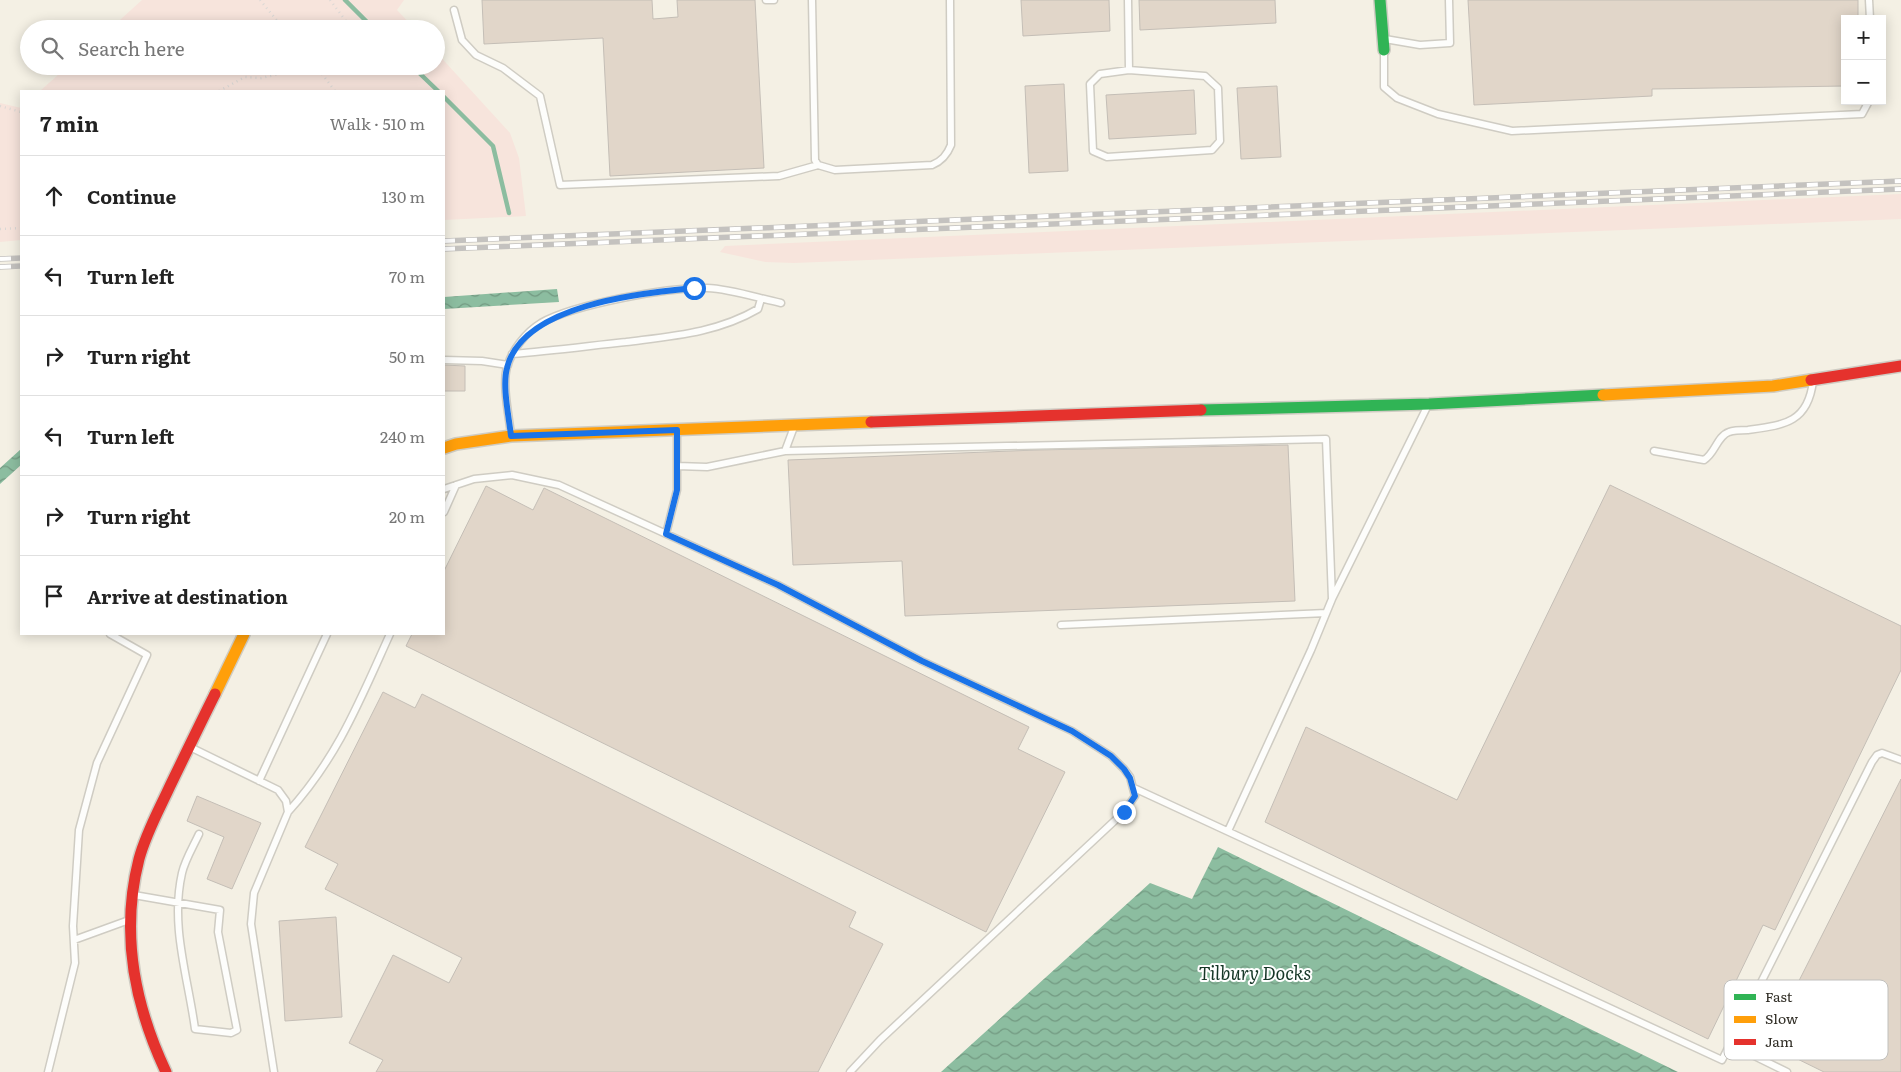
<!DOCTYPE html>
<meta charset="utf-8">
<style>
body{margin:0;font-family:Literata,serif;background:#f2f2f2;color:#222}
.controls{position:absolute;right:15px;top:15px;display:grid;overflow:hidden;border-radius:0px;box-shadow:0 2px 12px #0003}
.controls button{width:45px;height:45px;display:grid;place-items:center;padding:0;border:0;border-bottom:1px solid #e0e0e0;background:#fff;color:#222;font:25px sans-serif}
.stop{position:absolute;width:15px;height:15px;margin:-11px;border:4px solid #1a73e8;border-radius:50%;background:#fff}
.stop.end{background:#1a73e8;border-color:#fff;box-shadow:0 1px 5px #0008}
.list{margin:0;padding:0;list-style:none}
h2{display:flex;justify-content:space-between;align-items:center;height:65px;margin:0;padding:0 20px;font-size:21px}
h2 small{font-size:16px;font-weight:400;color:#767676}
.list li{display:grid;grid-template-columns:32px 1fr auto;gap:15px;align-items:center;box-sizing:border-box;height:80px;padding:0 20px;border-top:1px solid #e0e0e0}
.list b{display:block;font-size:19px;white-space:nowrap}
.list em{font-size:16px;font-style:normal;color:#767676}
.icon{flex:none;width:28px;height:28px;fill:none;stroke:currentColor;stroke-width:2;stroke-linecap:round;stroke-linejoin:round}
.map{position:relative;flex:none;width:1901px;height:1072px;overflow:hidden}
.search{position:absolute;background:#fff;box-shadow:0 2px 12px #0003;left:20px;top:20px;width:425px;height:55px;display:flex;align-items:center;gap:12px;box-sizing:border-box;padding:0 18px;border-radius:28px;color:#767676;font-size:19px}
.panel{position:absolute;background:#fff;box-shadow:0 2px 12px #0003;left:20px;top:90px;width:425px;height:545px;border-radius:0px}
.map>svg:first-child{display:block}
.green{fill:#f7e4dc}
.water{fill:url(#water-waves)}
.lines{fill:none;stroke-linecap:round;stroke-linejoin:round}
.stream{stroke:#8cbda0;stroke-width:4.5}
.building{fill:#e1d6c9;stroke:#c4beb6}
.lane-casing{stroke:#cfccc3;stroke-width:9}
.fast-casing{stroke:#cfccc3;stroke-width:14}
.slow-casing{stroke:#cfccc3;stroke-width:14}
.jam-casing{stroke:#cfccc3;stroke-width:14}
.path{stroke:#dad8d5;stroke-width:2.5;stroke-dasharray:1 4;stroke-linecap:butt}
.lane{stroke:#fdfdfb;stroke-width:6}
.fast{stroke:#30b455;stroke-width:11}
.slow{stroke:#ff9f0a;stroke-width:11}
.jam{stroke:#e5322d;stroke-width:11}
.rail-casing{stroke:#c4c2bf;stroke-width:5.5}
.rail{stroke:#fff;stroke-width:4;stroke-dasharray:11;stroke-linecap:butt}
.route{stroke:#1a73e8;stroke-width:6}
.labels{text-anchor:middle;stroke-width:4;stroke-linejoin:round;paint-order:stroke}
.water-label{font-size:18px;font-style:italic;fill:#153626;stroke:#fff}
.key{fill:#fff;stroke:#c1c0bd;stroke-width:1}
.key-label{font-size:14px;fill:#2f2c24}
</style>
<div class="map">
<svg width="1901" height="1072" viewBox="0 0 1901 1072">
<defs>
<pattern id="water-waves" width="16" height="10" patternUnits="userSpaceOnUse" patternTransform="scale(1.25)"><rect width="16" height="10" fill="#8cbda0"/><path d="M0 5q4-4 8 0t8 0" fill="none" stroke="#739a82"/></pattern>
</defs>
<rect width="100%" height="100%" fill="#f4f0e4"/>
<path class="green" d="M 142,0 L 404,0 L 397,10 L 415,29 L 110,29 Z
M 436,52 L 510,133 L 519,158 L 526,216 L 444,220 L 444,91 L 40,91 L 68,66 L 436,66 Z
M 0,103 L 21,108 L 21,240 L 0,242 Z
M 1901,194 L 1901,219 L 794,263 L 765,262 L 720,252 L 725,246 Z"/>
<path class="water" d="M 557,289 L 559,302 L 444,309 L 444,297 Z
M 21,449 L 21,465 L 0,484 L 0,468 Z
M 1218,847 L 1678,1072 L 941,1072 L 1150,883 L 1192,899 Z"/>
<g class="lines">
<path class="stream" d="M 345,0 L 374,29
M 412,66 L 438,91
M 444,97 L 493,146 L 509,213"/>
</g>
<path class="building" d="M 482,0 L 652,0 L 653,19 L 678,17 L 677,0 L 755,0 L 764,168 L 610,176 L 603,38 L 484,44 Z
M 1021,0 L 1109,0 L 1110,31 L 1023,36 Z
M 1139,0 L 1275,0 L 1276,23 L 1140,30 Z
M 1468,0 L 1858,0 L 1858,19 L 1845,19 L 1845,86 L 1652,89 L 1652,96 L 1474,105 Z
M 1064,84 L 1068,171 L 1029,173 L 1025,86 Z
M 1277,86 L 1281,157 L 1241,159 L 1237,88 Z
M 1194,90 L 1196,134 L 1109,139 L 1106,95 Z
M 444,365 L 465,366 L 465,391 L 444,391 Z
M 1288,445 L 1295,601 L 905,616 L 902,561 L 793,565 L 788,460 L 1036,450 Z
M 1610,485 L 1901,626 L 1901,670 L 1775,930 L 1763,925 L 1708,1039 L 1265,822 L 1306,727 L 1457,800 Z
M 486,486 L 533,510 L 544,488 L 1029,727 L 1018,749 L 1065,772 L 986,932 L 406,646 L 412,634 L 444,634 L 444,571 Z
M 383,692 L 415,708 L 422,694 L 856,912 L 849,927 L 883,944 L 818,1072 L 376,1072 L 383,1060 L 349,1043 L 393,955 L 449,983 L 462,958 L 325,889 L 338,864 L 305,847 Z
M 1901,779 L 1901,1072 L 1824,1072 L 1767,1044 Z
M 197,796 L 261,823 L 232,889 L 207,879 L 224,837 L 187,821 Z
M 336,917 L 342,1017 L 285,1021 L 279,921 Z"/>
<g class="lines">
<g class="lane-casing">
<path id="lane" d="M 766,0 L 774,0
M 812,0 L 815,160 L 818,165 L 835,170 L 932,165 C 942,161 947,155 951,145 L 950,0
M 1128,0 L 1129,70
M 1869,0 L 1870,19
M 454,10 L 462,40 L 476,55 L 503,68 L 540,96 L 560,185 L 779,176 L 818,165
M 1385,39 L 1420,45 L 1450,43 L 1449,0
M 1384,51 L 1384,87 L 1397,98 L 1438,114 L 1512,131 L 1862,114 L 1869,101
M 1129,70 L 1205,76 L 1218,88 L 1220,141 L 1212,150 L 1107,157 L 1093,151 L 1090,84 L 1100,74 Z
M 512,354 C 550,351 588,346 626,342 C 672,336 717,333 758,309 L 761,299
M 444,360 L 482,361 L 508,365
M 511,435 C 509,416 502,385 507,367 C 512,350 526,332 541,323 C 575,304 668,287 707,288 C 732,289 757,298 781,303
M 785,451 L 794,427
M 1654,451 L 1704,460 C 1715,454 1717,436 1729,432 C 1734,430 1742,430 1748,430 C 1784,425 1808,423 1813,381
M 677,466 L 707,467 L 785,451 L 1326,439 L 1332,599
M 444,489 L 474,479 L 512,475 L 559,485 L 778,585 L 922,661 L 1072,731 L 1111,756 L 1124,769 L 1130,777 L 1135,796 L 1124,812 L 880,1040 L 850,1072
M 444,512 L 456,485
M 666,534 L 677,490 L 677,431
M 1061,625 L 1326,613
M 190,747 L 278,790 L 286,801 L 288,812 L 254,893 L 251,924 L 274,1072
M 259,781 L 327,634
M 1134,788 L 1722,1060 L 1872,762 L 1877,755 L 1882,753 L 1901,760
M 288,812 C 338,757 360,700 390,634
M 1228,831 L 1311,650 L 1332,599 L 1427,407
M 134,895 L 220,910 L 218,932 L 237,1030 L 231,1033 L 195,1029 C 188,977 170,926 182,873 C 185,860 193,847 199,834
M 74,940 L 129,920
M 1730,1044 L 1787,1072
M 48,1072 L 75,963 L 73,926 L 79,830 L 97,763 L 147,655 L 110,634"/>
</g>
<g class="fast-casing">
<path id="fast" d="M 1380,0 L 1384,50
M 1201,410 L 1429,404 L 1603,395"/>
</g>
<g class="slow-casing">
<path id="slow" d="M 1603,395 L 1773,386 L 1811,380
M 444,448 L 456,444 L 511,436 L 871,422
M 215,694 L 244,634"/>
</g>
<g class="jam-casing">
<path id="jam" d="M 1811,380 L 1901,366
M 871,422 L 1201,410
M 166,1072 C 134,1004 120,933 139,859 C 146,833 159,810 170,786 C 185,755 200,724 215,694"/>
</g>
<path class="path" d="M 260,0 L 284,29
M 330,0 L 352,29
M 316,66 L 335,91
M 219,91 L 245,77 L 261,78 L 275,75 L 288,67 L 307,66
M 0,106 L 21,112
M 0,229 L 21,228"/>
<use href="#lane" class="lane"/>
<use href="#fast" class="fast"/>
<use href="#slow" class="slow"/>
<use href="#jam" class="jam"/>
<g class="rail-casing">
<path id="rail" d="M 444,241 L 1901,181
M 444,249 L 1901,189
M 0,259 L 21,258
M 0,267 L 21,266"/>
</g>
<use href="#rail" class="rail"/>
</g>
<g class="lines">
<path class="route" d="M 694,288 C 640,293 522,305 507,368 C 502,386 509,417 511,436 L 677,430 L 677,490 L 666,534 L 778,585 L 922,661 L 1072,731 L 1111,756 L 1124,769 L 1130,778 L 1135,796 L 1124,812"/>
</g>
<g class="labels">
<g class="water-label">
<text x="1255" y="980">Tilbury Docks</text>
</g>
</g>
<rect x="1724" y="980" width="164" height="80" rx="8" class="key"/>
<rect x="1734" y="994" width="22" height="6" fill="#30b455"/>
<rect x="1734" y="1016" width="22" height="7" fill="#ff9f0a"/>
<rect x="1734" y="1039" width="22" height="6" fill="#e5322d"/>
<g class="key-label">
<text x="1765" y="1002">Fast</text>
<text x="1765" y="1024">Slow</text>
<text x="1765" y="1047">Jam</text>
</g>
</svg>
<div class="controls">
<button>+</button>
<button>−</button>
</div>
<div class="stop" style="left:694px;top:288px"></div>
<div class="stop end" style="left:1124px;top:812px"></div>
<div class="search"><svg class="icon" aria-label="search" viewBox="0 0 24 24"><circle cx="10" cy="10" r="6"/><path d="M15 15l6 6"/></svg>Search here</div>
<section class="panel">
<h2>7 min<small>Walk · 510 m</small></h2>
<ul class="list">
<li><svg class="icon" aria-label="ahead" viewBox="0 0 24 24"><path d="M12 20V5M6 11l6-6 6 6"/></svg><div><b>Continue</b></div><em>130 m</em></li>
<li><svg class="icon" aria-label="left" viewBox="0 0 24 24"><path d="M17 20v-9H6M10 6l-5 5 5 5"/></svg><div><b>Turn left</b></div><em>70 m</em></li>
<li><svg class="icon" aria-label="right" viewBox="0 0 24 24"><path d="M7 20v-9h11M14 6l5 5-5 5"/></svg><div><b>Turn right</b></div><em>50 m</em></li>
<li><svg class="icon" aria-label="left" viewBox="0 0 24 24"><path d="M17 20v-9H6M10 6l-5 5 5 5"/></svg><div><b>Turn left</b></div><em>240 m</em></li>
<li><svg class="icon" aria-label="right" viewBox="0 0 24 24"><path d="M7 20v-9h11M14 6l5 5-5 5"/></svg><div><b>Turn right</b></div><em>20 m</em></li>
<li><svg class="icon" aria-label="arrive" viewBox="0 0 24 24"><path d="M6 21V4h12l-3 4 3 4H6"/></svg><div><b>Arrive at destination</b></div></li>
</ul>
</section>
</div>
